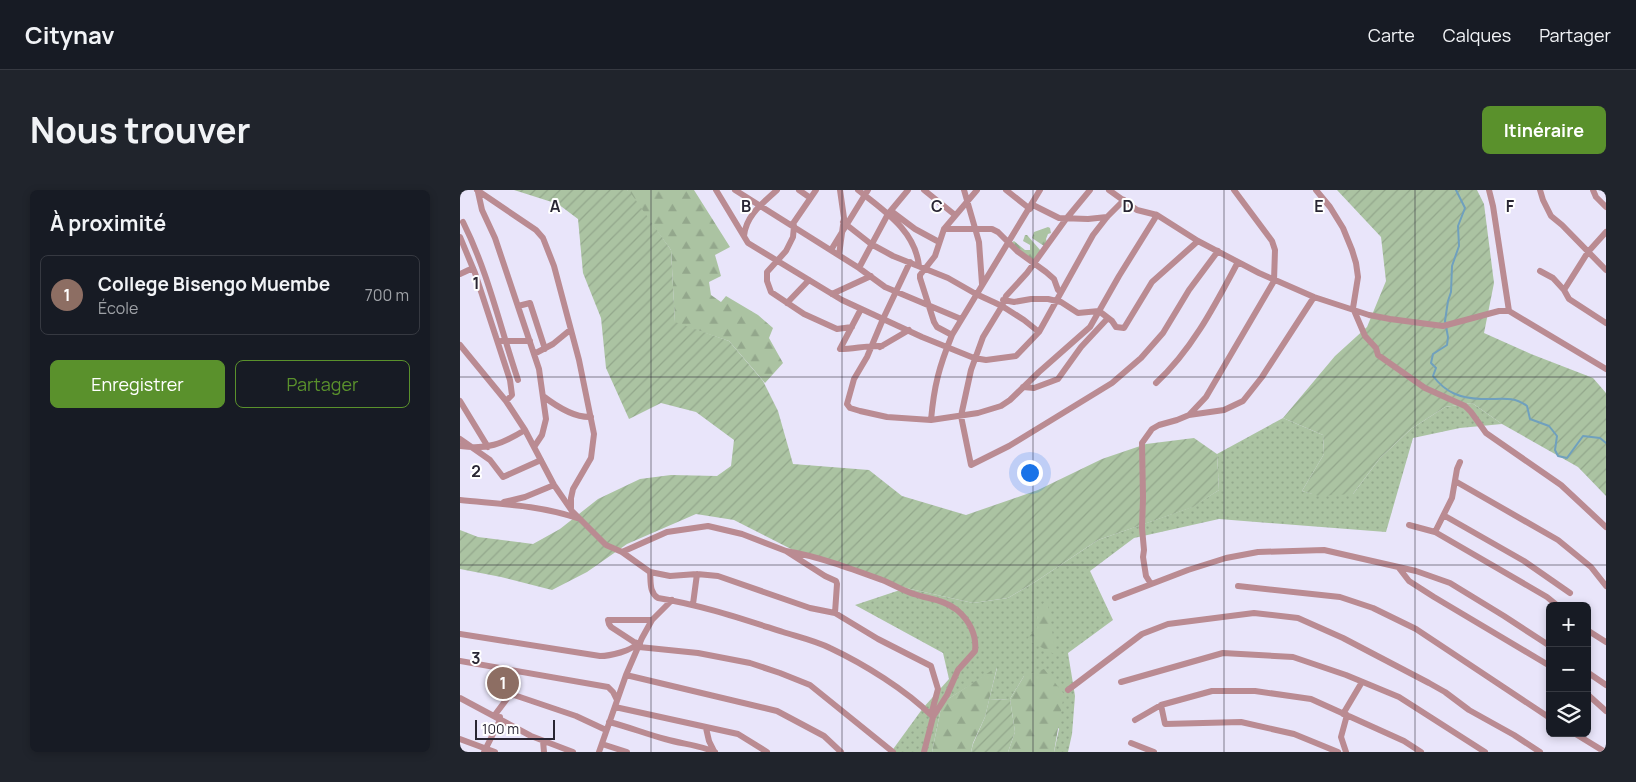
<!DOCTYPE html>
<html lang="fr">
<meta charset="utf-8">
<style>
body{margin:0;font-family:Manrope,sans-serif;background:#20242c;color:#f1f3f6}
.controls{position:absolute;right:15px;bottom:15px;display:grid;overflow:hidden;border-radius:8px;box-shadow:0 2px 8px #0003}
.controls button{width:45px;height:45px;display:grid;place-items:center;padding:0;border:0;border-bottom:1px solid #363941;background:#171b24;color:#f1f3f6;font:25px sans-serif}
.scale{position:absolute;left:15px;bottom:12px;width:80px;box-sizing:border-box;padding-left:5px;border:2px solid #292633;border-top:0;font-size:14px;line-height:18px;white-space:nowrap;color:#292633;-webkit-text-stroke:4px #fff;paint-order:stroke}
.you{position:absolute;left:569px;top:282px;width:18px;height:18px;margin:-12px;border:4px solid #fff;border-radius:50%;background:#1a73e8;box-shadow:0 0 0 8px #1a73e833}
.badge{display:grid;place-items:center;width:32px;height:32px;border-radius:50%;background:#5a912c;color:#fff;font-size:16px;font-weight:700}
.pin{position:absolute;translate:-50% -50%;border:2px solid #fff;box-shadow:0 1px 5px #0006}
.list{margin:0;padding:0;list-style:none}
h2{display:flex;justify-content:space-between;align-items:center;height:65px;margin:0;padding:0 20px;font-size:21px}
h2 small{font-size:16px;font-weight:400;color:#9ea1a6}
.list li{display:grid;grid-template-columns:32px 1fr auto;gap:15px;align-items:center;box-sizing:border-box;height:80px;margin:0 10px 10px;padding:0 10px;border:1px solid #363941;border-radius:8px}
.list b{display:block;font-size:19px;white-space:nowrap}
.list p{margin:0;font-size:16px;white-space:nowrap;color:#9ea1a6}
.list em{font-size:16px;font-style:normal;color:#9ea1a6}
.actions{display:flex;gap:10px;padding:15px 20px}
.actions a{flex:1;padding:11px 0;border:1px solid #5a912c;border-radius:8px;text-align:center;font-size:18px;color:#5a912c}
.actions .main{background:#5a912c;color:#fff}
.icon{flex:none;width:28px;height:28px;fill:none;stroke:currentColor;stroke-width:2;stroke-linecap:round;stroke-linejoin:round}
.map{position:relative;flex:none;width:1146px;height:562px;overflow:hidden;border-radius:8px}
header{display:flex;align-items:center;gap:30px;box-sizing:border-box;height:70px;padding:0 25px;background:#171b24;border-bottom:1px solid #363941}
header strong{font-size:24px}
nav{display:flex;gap:28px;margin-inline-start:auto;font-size:18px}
.intro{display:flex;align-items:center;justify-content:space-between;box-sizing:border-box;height:120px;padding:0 30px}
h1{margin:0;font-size:35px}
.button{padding:12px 22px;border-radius:8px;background:#5a912c;color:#fff;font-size:18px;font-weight:700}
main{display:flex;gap:30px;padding:0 30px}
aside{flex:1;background:#171b24;border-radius:8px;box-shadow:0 2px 8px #0003}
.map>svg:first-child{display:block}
.grass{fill:url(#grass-dots)}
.forest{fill:url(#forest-firs)}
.garden{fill:url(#garden-furrows)}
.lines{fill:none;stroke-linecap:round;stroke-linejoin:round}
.stream{stroke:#6fa0be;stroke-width:2}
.street{stroke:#ba8b92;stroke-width:6}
.grid{fill:none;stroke:#292633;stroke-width:1;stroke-opacity:0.55}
.grid-label{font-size:16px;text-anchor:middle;font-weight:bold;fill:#292633;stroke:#fff;stroke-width:4;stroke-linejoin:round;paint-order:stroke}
</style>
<header>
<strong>Citynav</strong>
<nav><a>Carte</a><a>Calques</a><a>Partager</a></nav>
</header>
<div class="intro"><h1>Nous trouver</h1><a class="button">Itinéraire</a></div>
<main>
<aside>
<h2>À proximité<small></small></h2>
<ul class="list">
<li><span class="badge" style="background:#8d6e63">1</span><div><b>College Bisengo Muembe</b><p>École</p></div><em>700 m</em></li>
</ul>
<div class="actions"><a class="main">Enregistrer</a><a>Partager</a></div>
</aside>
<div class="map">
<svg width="1146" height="562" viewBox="0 0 1146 562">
<defs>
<pattern id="grass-dots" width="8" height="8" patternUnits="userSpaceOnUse" patternTransform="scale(1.25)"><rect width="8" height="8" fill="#abc3a2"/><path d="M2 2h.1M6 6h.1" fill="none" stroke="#93a78c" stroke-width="1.8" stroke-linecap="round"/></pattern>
<pattern id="forest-firs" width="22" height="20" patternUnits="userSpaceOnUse" patternTransform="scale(1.25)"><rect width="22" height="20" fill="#abc3a2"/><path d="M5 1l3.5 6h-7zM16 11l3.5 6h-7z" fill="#93a78c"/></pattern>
<pattern id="garden-furrows" width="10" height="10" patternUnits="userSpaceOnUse" patternTransform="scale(1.25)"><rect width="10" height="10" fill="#abc3a2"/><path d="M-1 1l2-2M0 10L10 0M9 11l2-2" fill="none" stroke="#93a78c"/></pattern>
</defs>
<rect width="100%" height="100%" fill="#e9e5fa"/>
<path class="grass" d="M 1012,213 L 1042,234 L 1000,238 L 953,248 L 926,342 L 759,329 L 674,348 L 630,381 L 653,430 L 608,463 L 615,506 L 612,544 L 608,562 L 594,562 L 599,539 L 564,486 L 550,509 L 529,510 L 537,478 L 482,513 L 472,562 L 431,562 L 463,518 L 489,489 L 483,463 L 395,415 L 446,398 L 513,413 L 548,408 L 575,392 L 638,350 L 732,317 L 759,300 L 757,264 L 823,228 L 863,245 L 864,264 L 842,301 L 853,304 L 893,304 L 920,268 L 951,239 L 985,217 Z"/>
<path class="forest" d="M 167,0 L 234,0 L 270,57 L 255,65 L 261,86 L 249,92 L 251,105 L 261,112 L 266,106 L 298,125 L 313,138 L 309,148 L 323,173 L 305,193 L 269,151 L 215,133 L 211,60 Z
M 588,37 L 590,38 L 591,43 L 588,44 L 586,49 L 587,52 L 584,56 L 572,48 L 574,42 Z
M 565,45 L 567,45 L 581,61 L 573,71 L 551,53 L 554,51 L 565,60 L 570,60 L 570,55 L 563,51 Z
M 587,410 L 596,465 L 573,453 L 565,452 L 577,437 C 576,422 576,420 587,410 Z
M 537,477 L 525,527 L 513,553 L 511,562 L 472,562 L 482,513 Z
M 584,479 L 604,504 L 594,562 L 548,562 L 555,542 L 550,509 L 564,486 Z"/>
<path class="garden" d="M 54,0 L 167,0 L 170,2 L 211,60 L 215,132 L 269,151 L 303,191 L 318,221 L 333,274 L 409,280 L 442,306 L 506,325 L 578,300 L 642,269 L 686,254 L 734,248 L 757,264 L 759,300 L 733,317 L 638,350 L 575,392 L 548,408 L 513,413 L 446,398 L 331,359 L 274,330 L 236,324 L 167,354 L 127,382 L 92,400 L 41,387 L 0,379 L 0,340 L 18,347 L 73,354 L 100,339 L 138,309 L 180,289 L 211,285 L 257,286 L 271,276 L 274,250 L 236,222 L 201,213 L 169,229 L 146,178 L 141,128 L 123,83 L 118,29 L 98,14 Z
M 877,0 L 1017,0 L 1024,14 L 1034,93 L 1024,143 L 1071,164 L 1133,188 L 1146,203 L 1146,306 L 1118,277 L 1042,234 L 1012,213 L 985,217 L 951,239 L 920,268 L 893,304 L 859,306 L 842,301 L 864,264 L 863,245 L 823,228 L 875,166 L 907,137 L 926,91 L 921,47 Z
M 550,509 L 555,542 L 548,562 L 511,562 L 513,554 L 525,527 L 529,510 Z"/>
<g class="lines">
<path class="stream" d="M 996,0 L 1005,18 L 998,36 L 999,56 L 992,76 L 991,102 L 988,111 L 985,131 L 988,147 L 987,155 L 973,164 L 971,173 L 976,178 L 973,186 C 986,203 1000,208 1021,209 C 1039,210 1052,205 1067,216 L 1070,229 L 1089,236 L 1097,246 L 1095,260 L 1098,266 L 1107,268 L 1123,246 L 1140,248 L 1146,253"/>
<path class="street" d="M 17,0 L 76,40 L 83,48 L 94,76 L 119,170 L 134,244 L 131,268 L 113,299 L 111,308 L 111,318
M 256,0 L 288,53 L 382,110 L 462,147 L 514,168 L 526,170 L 556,166 L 579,142 L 633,45 L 647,27 L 664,10
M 275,0 L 399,78 L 425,97 L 501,129
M 339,0 L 349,7
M 398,0 C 424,21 455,40 459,76
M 464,0 L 495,25
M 504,0 L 519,52 L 522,94
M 546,0 L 570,19
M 630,0 L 606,29 L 567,83 L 546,106 L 542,116 L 523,147 L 511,180 L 501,226 L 511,275 L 549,256 L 652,193 L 681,168 L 703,143 L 729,100 L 758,61
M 649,0 L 677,20 L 697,25 L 738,51 L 799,83 L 854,107 L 909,125 L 930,129 L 983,136 L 1039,121 L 1049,121 L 1146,179
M 856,0 L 870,17 L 883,38 L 892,60 L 896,73 L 898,87 L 893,118 L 905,146 L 916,158 L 918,165 L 965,198 L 1005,216 L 1011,222 L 1026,243 L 1101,295 L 1146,337
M 1029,0 L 1033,16 L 1049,121
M 1080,0 L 1083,10 L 1091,26 L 1102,35 L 1146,80
M 1133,0 L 1136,7 L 1146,17
M 18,2 L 22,20 L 35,48 L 79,179 L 86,229 L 82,245 L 74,257
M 573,15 L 599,28 L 628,29 L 647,27
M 431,21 L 455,39 L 479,52
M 3,32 C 28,82 40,137 58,190
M 383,32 L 411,54 L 433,66 L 488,88 L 516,104 L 542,116 L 564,130 L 579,142
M 332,35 L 356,0
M 334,36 L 333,47 L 326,61 L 307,82 L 307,91 L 311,102 L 344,124 L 377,139 L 392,137
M 484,39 L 532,39 L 538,42 L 557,61 L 586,82 L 594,89 L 598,100 L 601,102
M 284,46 C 286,25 303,13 317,0
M 0,47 L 15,83 L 50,190 L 52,205 L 46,211
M 371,60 L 408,0
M 379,65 L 384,28 L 380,0
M 450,72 L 423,129 L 407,167 L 394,189 L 387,214 L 390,218 L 400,221 L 427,227 L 471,230 L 518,223 L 541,216 L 550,210 L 579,182 L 630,137 L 659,86 L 697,25
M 399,78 L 428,24 L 448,0
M 1080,81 L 1093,88 L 1104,100 L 1109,109 L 1146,133
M 0,84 L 13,78
M 1104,100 L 1128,62 L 1146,42
M 372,104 L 411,86
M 543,110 L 554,112 L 571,109 L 588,109 L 601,112 L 618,123 L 639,121 L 652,131 L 656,137 L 664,138 L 692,92 L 738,51
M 327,113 L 349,90
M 58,116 L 70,113 L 85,159
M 401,119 L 380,159 C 394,159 408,155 422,156
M 492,145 L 477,137 L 474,132 L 460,88 L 460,85 L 475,66 L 484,39 L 517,0
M 41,151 L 70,151
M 0,155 L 46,211 L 65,240 L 94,295 L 112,321 L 146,355 L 162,362 L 190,382 L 210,386 L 237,384 L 258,386 L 350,418 L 375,423 L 418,449 L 471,476 L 478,499 L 471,525
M 420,157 L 449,140
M 74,164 L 93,154 L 110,140
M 696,193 C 732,160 755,115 778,72
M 563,197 L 574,198 L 598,189 L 621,157 L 648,128
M 83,206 C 96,216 114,228 131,227
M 0,211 L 28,257
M 729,225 L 764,220 L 783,211 L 802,187 L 854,107
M 471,230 C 474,196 479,177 492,145 L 580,0
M 0,249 L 30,270 L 43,287 L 81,270
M 0,256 C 27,260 42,254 65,240
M 995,291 L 1098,350 L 1131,377 L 1146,396
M 0,310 C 39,314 79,315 117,328
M 44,312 L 65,307 L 94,295
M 985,326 L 1064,371 L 1110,403
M 949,335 L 975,342 L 1087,407 L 1098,416
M 975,342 L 992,308 L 997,279 L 1000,272
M 326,361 C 357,366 392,379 422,390 C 433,394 443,401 454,404 C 468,409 485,410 497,420 C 509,430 517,445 515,461 L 498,480 L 487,505 L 473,527 L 464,562
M 162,362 L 207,342 L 248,336 L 282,344 L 326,361 L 365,386 L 376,391 L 377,394 L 375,423
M 939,378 L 949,391 L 974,407 L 1090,476
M 190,382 C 191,392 189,402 198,408 C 241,415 282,429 323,442 C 339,447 356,451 370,458 C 404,474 446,500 472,526
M 691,394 L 686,386 L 683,367 L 684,360 L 682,338 L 683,308 L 682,253 L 692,239 L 699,235 L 717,230 L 729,225 L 746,207 L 814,91 L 815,60 L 812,51 L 774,0
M 778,396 L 880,407 L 913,418 L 956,439 L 1090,528
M 655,408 L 728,380 L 766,368 L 798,362 L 864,360 L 956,381 L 990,393 L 1044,426 L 1090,456
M 233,414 L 237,384
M 1127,440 L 1146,452
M 0,444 L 140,466 C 149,466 173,461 177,453
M 180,454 L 174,452 L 151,437 L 149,434 L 148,430 L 192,430
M 179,457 L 238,463 L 290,473 L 320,483 L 350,495 L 433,562
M 0,471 L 148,497 L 153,502 L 157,510
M 1127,482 L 1146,495
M 166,485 L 317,521 L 364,546 L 381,562
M 661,492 L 763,463 L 833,467 L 886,485 L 939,507 L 1025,562
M 608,500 L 682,444 L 708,434 L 794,423 L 838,428 L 883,448 L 969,493 L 985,502 L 1009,520 L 1054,545 L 1080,562
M 1127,504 L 1146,521
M 0,508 L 71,546 L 113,562
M 701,515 L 705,534 L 781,532 L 834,544 L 878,562
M 155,517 L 278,544 L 307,562
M 883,524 L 902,492
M 34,526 L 49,506 L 54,505 L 116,526 L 146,540
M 675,530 L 701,515 L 752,501 L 795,501 L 851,509 L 944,551 L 961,562
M 149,532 C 169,537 186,544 205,549 C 222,554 239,555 255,562
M 246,538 L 249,551 L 254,561
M 1114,543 L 1145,562
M 0,549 L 35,562
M 83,551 L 84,562
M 671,553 L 694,562
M 142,554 L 167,562
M 24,562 L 40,530 L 40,527
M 139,562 L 166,485 L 182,448 L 192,430 L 212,410
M 886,562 L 881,547 L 887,525"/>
</g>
<path class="grid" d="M 191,0 L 191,562M 382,0 L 382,562M 573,0 L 573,562M 764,0 L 764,562M 955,0 L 955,562M 0,187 L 1146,187M 0,375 L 1146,375"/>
<g class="grid-label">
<text x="95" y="22">A</text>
<text x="286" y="22">B</text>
<text x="477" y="22">C</text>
<text x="668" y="22">D</text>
<text x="859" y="22">E</text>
<text x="1050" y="22">F</text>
<text x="16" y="99">1</text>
<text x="16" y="287">2</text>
<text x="16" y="474">3</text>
</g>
</svg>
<div class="controls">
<button>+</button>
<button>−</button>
<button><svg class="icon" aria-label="layers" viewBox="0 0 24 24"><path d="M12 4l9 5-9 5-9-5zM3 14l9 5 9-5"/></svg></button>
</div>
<div class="scale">100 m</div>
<div class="you"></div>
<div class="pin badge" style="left:43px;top:493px;background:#8d6e63">1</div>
</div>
</main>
